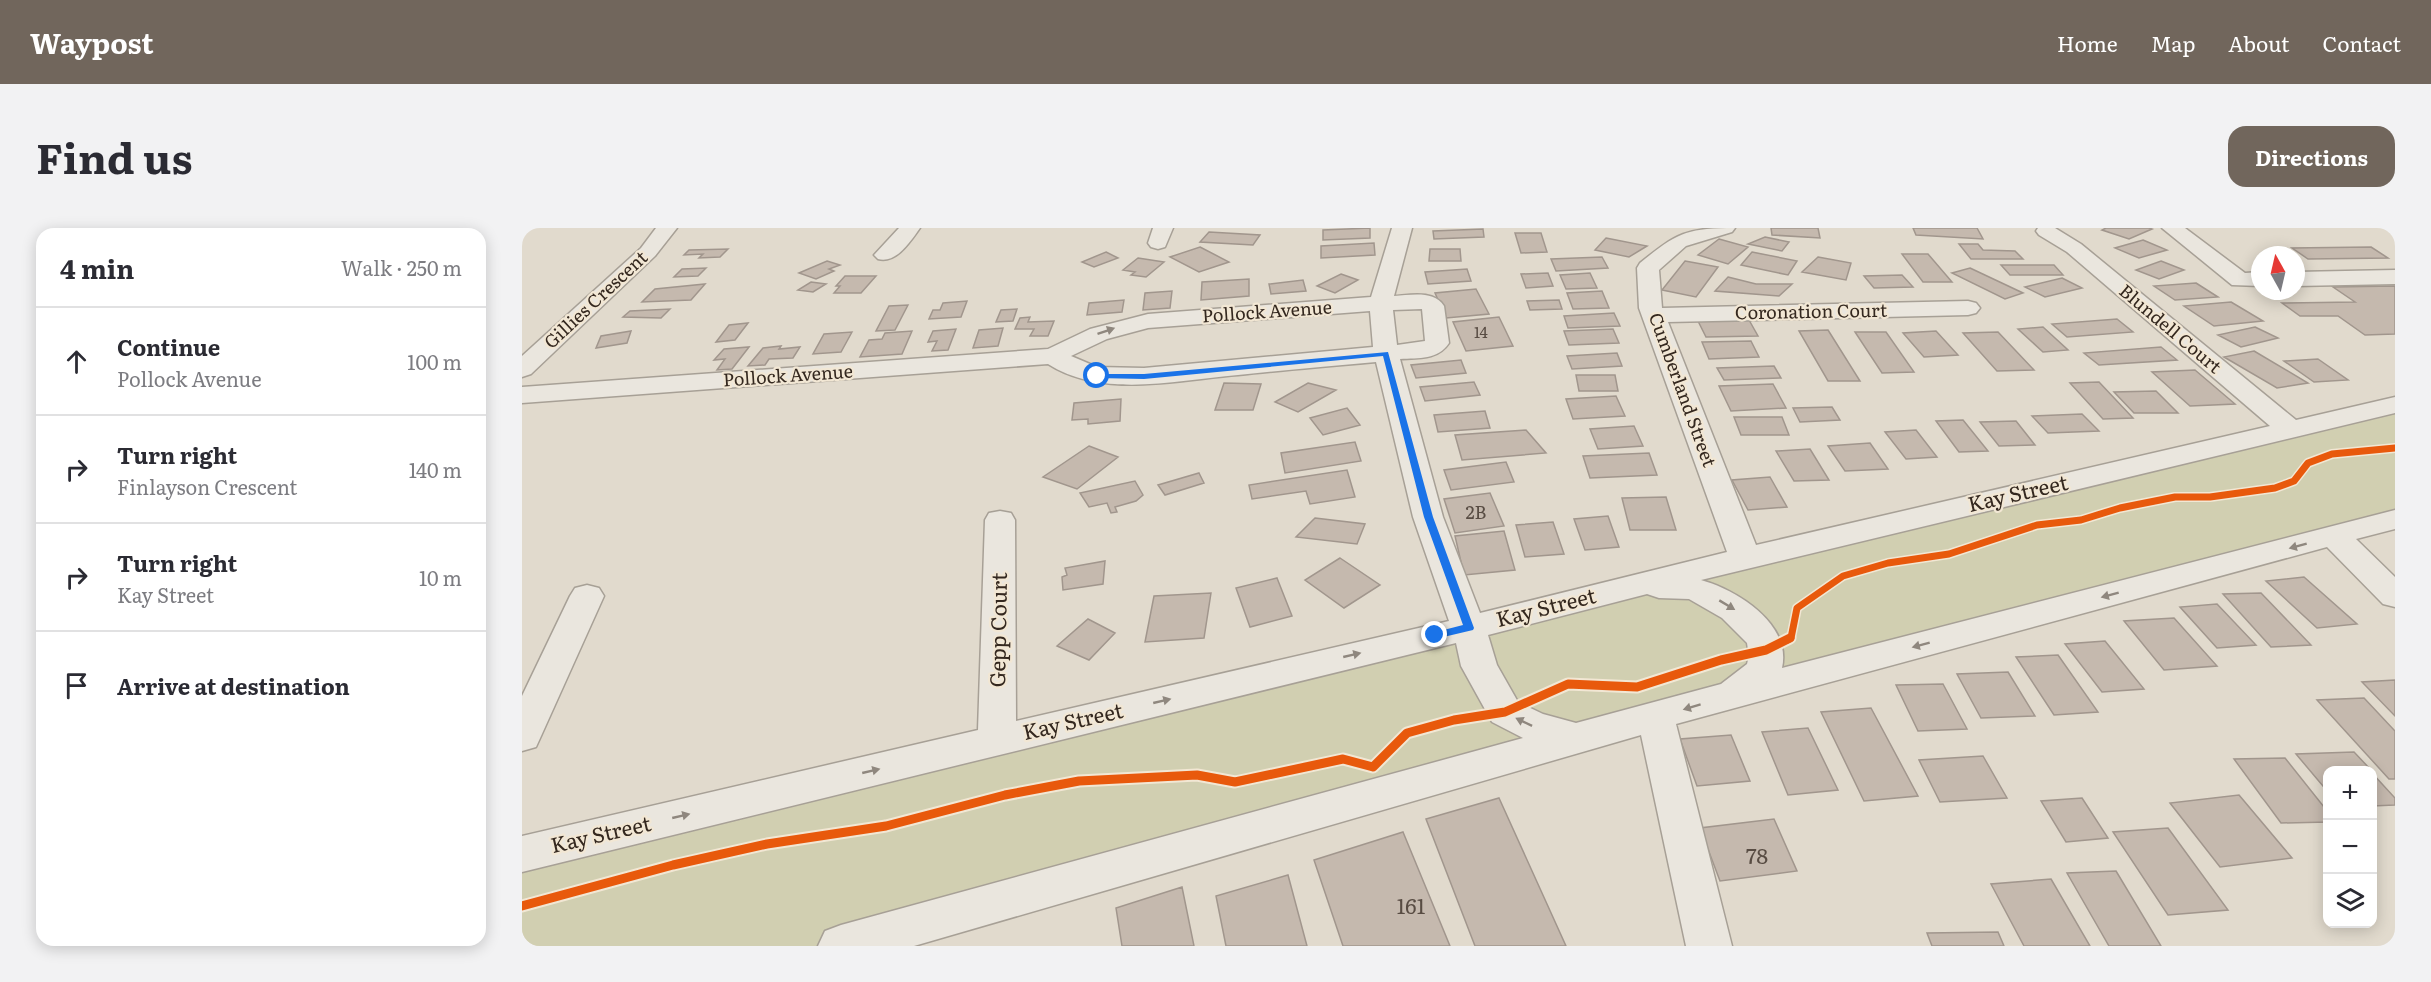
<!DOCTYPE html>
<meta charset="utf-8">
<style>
body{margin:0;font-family:Literata,serif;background:#f2f2f3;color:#2b2b33}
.controls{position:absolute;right:18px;bottom:18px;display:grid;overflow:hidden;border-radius:12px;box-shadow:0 3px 15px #0003}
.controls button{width:54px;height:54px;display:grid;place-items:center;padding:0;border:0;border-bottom:2px solid #e1e1e2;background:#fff;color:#2b2b33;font:30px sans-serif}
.compass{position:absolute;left:1729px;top:18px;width:54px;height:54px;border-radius:50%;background:#fff;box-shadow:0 3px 15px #0003;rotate:352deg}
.stop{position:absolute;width:18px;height:18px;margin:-14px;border:4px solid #1a73e8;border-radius:50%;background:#fff}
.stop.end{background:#1a73e8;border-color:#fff;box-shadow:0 2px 6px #0008}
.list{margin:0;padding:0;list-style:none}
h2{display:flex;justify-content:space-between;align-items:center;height:78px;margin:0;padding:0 24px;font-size:26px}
h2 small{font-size:20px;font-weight:400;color:#7c7c81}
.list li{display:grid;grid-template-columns:39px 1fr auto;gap:18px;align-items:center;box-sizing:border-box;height:108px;padding:0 24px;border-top:2px solid #e1e1e2}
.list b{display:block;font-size:22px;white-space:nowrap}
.list p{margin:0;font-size:20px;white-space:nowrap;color:#7c7c81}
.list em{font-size:20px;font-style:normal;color:#7c7c81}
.icon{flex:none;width:33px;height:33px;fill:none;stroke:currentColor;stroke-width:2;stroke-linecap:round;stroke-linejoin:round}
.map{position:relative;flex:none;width:1873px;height:718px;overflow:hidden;border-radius:18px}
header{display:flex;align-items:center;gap:36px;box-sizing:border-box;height:84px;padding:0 30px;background:#71665c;color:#fff}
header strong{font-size:28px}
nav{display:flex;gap:33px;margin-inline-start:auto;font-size:21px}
.intro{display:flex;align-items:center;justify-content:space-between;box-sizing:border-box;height:144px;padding:0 36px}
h1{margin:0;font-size:42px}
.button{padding:15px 27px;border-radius:18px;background:#71665c;color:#fff;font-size:21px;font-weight:700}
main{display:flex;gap:36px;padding:0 36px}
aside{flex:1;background:#fff;border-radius:18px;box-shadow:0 3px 15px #0003}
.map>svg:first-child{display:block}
.green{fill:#d1cfb1}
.building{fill:#c5b9ae;stroke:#a1968d;stroke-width:1.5}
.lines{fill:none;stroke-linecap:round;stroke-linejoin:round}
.minor-casing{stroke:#a7a096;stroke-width:3}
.minor{fill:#eae6de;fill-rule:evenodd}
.cycleway-far1-casing{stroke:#f2e7d4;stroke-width:10}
.cycleway-casing{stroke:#f2e7d4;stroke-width:13}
.cycleway-far1{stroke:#e8590c;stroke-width:7}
.cycleway{stroke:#e8590c;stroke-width:9}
.oneway{fill:#8f877e}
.route{fill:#1a73e8}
.labels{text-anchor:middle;stroke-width:4.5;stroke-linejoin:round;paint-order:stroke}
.far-number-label{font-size:15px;fill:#584c43}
.far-street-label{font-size:18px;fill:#34281f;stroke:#f2e7d4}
.number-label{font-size:18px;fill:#584c43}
.street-label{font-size:21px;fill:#34281f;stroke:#f2e7d4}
.near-number-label{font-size:21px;fill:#584c43}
</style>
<header>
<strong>Waypost</strong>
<nav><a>Home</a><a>Map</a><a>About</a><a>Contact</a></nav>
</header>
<div class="intro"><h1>Find us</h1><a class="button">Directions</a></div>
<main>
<aside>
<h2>4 min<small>Walk · 250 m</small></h2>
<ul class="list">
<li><svg class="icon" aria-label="ahead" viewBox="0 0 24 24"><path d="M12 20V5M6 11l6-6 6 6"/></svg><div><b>Continue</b><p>Pollock Avenue</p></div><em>100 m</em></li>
<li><svg class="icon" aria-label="right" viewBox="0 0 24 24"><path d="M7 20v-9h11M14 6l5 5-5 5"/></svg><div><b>Turn right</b><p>Finlayson Crescent</p></div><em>140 m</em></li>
<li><svg class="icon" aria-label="right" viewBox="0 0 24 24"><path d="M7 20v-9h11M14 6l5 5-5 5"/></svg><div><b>Turn right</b><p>Kay Street</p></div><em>10 m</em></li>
<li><svg class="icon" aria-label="arrive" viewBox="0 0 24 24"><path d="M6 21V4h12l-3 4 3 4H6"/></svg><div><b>Arrive at destination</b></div></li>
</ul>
</aside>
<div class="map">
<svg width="1873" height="718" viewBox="0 0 1873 718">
<rect width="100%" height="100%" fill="#e1dacd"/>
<path class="green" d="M 1873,176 L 1873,291 L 319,718 L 0,718 L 0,626 Z"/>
<path class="building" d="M 848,0 L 848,10 L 801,12 L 801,2 Z
M 1249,0 L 1296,0 L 1298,10 L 1250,7 Z
M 1391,0 L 1455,0 L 1461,11 L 1394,7 Z
M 1584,0 L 1627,0 L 1630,1 L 1607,11 L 1580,2 Z
M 961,1 L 962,9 L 912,11 L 911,3 Z
M 687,4 L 738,7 L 731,17 L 678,14 Z
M 993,5 L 1019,5 L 1025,24 L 999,25 Z
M 1243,9 L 1267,14 L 1260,23 L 1226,16 Z
M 1084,10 L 1125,18 L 1107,29 L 1073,22 Z
M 1197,11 L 1226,19 L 1206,36 L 1176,27 Z
M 1621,12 L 1645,22 L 1617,30 L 1593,20 Z
M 852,15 L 853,27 L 799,30 L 799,18 Z
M 1437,16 L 1456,16 L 1461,22 L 1493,23 L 1501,31 L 1449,31 Z
M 678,19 L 707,34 L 677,44 L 648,29 Z
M 1849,19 L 1866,30 L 1786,31 L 1770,20 Z
M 206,21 L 198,29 L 177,30 L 181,26 L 162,27 L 167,22 Z
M 908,21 L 938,21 L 939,33 L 907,33 Z
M 584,24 L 596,30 L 572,39 L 560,34 Z
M 1230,24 L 1275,33 L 1266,47 L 1219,37 Z
M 1380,26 L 1406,26 L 1430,54 L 1401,54 Z
M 1080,29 L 1086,40 L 1034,43 L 1029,31 Z
M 1296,29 L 1329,35 L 1324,52 L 1280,44 Z
M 616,30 L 642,34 L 624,49 L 609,47 L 613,44 L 601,42 Z
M 305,33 L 318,37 L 307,41 L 312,43 L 294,51 L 277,45 Z
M 1163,33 L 1196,39 L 1174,69 L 1140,62 Z
M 1639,33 L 1662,42 L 1637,51 L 1614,42 Z
M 1479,37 L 1532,37 L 1541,47 L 1488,47 Z
M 184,40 L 176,48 L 152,49 L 160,41 Z
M 1448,40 L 1501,65 L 1483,71 L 1430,45 Z
M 945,41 L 949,53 L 906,56 L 903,44 Z
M 1026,45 L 1031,58 L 1004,60 L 999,46 Z
M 1068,45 L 1075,60 L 1044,61 L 1038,47 Z
M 819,46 L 836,52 L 813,65 L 795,58 Z
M 1380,47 L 1391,59 L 1352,60 L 1342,48 Z
M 323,48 L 354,48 L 339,65 L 312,65 L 318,58 L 314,58 Z
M 1206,49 L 1234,56 L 1270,56 L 1257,68 L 1193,63 Z
M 1540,50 L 1560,60 L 1523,69 L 1503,59 Z
M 727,51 L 727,68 L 679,72 L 680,54 Z
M 781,52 L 784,63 L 749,66 L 747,56 Z
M 289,54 L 304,56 L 291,64 L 276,62 Z
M 1674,55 L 1696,69 L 1653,72 L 1632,58 Z
M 183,56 L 169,72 L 120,74 L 133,61 Z
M 1873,58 L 1873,106 L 1843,107 L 1816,88 L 1778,88 L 1760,75 L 1833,74 L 1811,59 Z
M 954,61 L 967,86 L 924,90 L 913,65 Z
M 650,63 L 648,80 L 621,82 L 623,65 Z
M 1080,63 L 1087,80 L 1051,81 L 1045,65 Z
M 602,72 L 600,84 L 565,87 L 567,75 Z
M 1037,72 L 1040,81 L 1008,82 L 1005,73 Z
M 445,73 L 439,89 L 407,91 L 411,82 L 418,82 L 421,75 Z
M 1709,74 L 1741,93 L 1692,98 L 1662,78 Z
M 386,77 L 373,102 L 354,103 L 367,78 Z
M 148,81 L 139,90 L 101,89 L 108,83 Z
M 495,81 L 491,93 L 474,94 L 479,82 Z
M 1092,85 L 1098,98 L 1046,100 L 1042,88 Z
M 508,89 L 506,94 L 532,93 L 526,108 L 508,108 L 512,101 L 493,101 L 498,90 Z
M 977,89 L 991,118 L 944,123 L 931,94 Z
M 1595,91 L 1611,104 L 1545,109 L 1530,96 Z
M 1227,92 L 1236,108 L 1184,109 L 1176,93 Z
M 226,95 L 213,112 L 194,114 L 207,97 Z
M 1521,99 L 1546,122 L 1521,124 L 1496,101 Z
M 1733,99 L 1756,110 L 1719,119 L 1696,107 Z
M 481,100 L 476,118 L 451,120 L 457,102 Z
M 434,101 L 426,122 L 410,123 L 415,113 L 406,114 L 411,103 Z
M 1091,101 L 1097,115 L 1047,117 L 1042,103 Z
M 1306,102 L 1338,153 L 1306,153 L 1277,103 Z
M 109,103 L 105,115 L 74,120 L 79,108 Z
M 390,103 L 380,126 L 338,129 L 347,112 L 360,111 L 363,105 Z
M 1414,103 L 1436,127 L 1402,129 L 1381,105 Z
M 330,104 L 319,124 L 291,126 L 302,106 Z
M 1333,104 L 1364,104 L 1392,144 L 1360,145 Z
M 1476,104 L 1512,142 L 1475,143 L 1441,105 Z
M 1229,113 L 1237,129 L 1187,131 L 1180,114 Z
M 259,118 L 257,121 L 278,119 L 271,130 L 247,131 L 243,137 L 226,138 L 241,120 Z
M 227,119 L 210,141 L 195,142 L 203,131 L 192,132 L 202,121 Z
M 1639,119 L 1655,132 L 1577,137 L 1562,125 Z
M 1732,123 L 1786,155 L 1755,160 L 1702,129 Z
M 1095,125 L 1100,138 L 1050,141 L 1045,128 Z
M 1796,131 L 1826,152 L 1792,154 L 1762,133 Z
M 939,132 L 944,145 L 894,150 L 889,137 Z
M 1252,138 L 1259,150 L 1202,152 L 1195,140 Z
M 1673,142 L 1713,176 L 1668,178 L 1630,144 Z
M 1054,147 L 1093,147 L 1096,163 L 1057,163 Z
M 952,154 L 958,167 L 903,173 L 898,159 Z
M 1577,154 L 1611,190 L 1581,191 L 1548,155 Z
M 702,155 L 739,156 L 731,182 L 693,182 Z
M 786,155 L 814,162 L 776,184 L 753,174 Z
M 1251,156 L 1264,180 L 1209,183 L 1197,158 Z
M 1634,163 L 1656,185 L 1612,185 L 1592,164 Z
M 1094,168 L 1103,188 L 1051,191 L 1044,171 Z
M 599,171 L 598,193 L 566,196 L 566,191 L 550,192 L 552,175 Z
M 1310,179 L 1318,192 L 1278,194 L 1271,180 Z
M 825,180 L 838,197 L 801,207 L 788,190 Z
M 963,183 L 968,200 L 916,204 L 912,187 Z
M 1560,186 L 1577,203 L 1526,205 L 1510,188 Z
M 1212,189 L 1260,189 L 1267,207 L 1219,207 Z
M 1441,192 L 1466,223 L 1437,224 L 1414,193 Z
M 1494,193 L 1513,217 L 1477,218 L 1458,194 Z
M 1112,198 L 1121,218 L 1076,221 L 1068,201 Z
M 1004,202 L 1024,225 L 940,232 L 933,207 Z
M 1394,202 L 1415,229 L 1384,231 L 1363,204 Z
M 833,214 L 839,233 L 763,245 L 759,225 Z
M 1348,215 L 1366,241 L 1323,243 L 1306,218 Z
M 567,218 L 596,229 L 555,261 L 521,249 Z
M 1288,221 L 1307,252 L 1272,253 L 1254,223 Z
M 1127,225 L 1135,247 L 1068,250 L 1061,228 Z
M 984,234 L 992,254 L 929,262 L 922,242 Z
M 825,242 L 833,269 L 788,276 L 784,263 L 730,271 L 727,257 Z
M 677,245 L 682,255 L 643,267 L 636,257 Z
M 1248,249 L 1265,279 L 1226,282 L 1210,252 Z
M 613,253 L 621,267 L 614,273 L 593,279 L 595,284 L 589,285 L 585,275 L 567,279 L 558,265 Z
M 968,265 L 982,298 L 933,305 L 922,271 Z
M 1144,269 L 1154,302 L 1108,302 L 1100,270 Z
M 1086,288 L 1097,319 L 1063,322 L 1052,291 Z
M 793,290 L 843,296 L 835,316 L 774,309 Z
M 1031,294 L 1042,326 L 1003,329 L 994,297 Z
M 982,303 L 993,342 L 942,347 L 933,308 Z
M 818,330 L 858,357 L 822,380 L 783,352 Z
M 583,333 L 581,356 L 541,362 L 540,349 L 545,347 L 543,340 Z
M 1782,349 L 1835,396 L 1795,400 L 1744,353 Z
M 755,350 L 770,388 L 728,399 L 714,360 Z
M 689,365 L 682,410 L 623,414 L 632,368 Z
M 1739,365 L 1789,417 L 1749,419 L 1701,366 Z
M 1695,376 L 1734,417 L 1695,420 L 1658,379 Z
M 1652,390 L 1695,438 L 1642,442 L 1602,393 Z
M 566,391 L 593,405 L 567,432 L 535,418 Z
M 1583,413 L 1622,461 L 1580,464 L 1543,416 Z
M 1536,427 L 1576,484 L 1532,487 L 1494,429 Z
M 1486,444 L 1513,488 L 1459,490 L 1435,446 Z
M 1873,452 L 1873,488 L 1840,454 Z
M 1421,456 L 1445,501 L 1396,503 L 1374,457 Z
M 1842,470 L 1873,503 L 1873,551 L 1867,551 L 1795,472 Z
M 1349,480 L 1396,568 L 1342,573 L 1299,484 Z
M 1286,500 L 1316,562 L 1266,567 L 1240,504 Z
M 1209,507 L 1228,553 L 1175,558 L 1158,511 Z
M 1832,524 L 1849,542 L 1806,542 L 1806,564 L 1774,526 Z
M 1461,528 L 1485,570 L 1418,574 L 1397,532 Z
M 1763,530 L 1806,584 L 1806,594 L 1759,595 L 1712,531 Z
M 1850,545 L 1873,570 L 1873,577 L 1850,578 Z
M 1717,567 L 1770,630 L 1698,639 L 1648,575 Z
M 977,570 L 1044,718 L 953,718 L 904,591 Z
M 1560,570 L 1586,610 L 1544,614 L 1519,573 Z
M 1252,591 L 1275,643 L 1198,653 L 1178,600 Z
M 1646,600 L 1706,682 L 1646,687 L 1591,604 Z
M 881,604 L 928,718 L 821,718 L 792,632 Z
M 1594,643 L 1639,718 L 1587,718 L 1545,645 Z
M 766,647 L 785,718 L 704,718 L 694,668 Z
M 1529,651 L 1568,718 L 1502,718 L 1469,656 Z
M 660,659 L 672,718 L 600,718 L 594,680 Z
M 1476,704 L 1482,718 L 1410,718 L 1405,705 Z"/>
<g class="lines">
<g class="minor-casing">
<path id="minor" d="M 134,0 L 155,0 L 133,28 L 9,146 L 0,149 L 0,128 L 119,20 Z
M 377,0 L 398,0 C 388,14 374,36 356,31 L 352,27 Z
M 631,0 L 651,0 L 643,19 L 636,21 L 629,19 L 626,15 Z
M 870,0 L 890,0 L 872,68 C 889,67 912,62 922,78 L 927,115 C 916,132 897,130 878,131 L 921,289 L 958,385 L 1205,324 L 1117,80 L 1115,40 L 1118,35 C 1155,5 1164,0 1213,0 L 1210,4 L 1164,18 L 1137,42 L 1140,80 L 1446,73 L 1454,75 L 1458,80 L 1454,85 L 1446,87 L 1146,94 L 1234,317 L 1748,198 L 1545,24 L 1517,7 L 1514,3 L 1516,0 L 1533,0 L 1559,16 L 1774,192 L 1873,169 L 1873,185 L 1179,352 C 1215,362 1270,396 1260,440 L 1873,282 L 1873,301 L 1834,311 L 1873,349 L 1873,379 L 1861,376 L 1805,319 L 1154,496 L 1210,718 L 1164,718 L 1119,507 L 392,718 L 296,718 L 303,703 L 319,697 L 1001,510 L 970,494 L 939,438 L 934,415 L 0,644 L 0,608 L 456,502 L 463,292 L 467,285 L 478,283 L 489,285 L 493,292 L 494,493 L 927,393 L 891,289 L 854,134 C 808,138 762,142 716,147 C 655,152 581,171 526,136 L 0,175 L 0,159 L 526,121 L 568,101 L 626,86 L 849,69 ZM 900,81 L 903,113 L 875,117 L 871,82 ZM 848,83 L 851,119 L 622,140 L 575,139 L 549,128 L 585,111 L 626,100 ZM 1125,366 L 1137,370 L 1167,371 L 1200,390 L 1225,415 L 1227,428 L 1225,436 L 1199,456 L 1054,495 L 1021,486 L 996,474 L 975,437 L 966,407 Z
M 1640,0 L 1663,0 L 1723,45 L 1738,44 L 1738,58 L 1710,57 Z
M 1873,42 L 1873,56 L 1774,58 L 1774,44 Z
M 65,357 L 77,360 L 82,368 L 19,508 L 14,519 L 0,523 L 0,468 L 48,368 L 53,360 Z"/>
</g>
<use href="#minor" class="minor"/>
<g class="cycleway-far1-casing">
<path id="cycleway-far1" d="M 1265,412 L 1269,410 L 1275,380 L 1321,348 L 1366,335 L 1427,326 L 1515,297 L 1559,292 L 1598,280 L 1653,269 L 1688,269 L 1753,260 L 1772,253 L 1786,235 L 1810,226 L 1873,220"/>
</g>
<g class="cycleway-casing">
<path id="cycleway" d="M 0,678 L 151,637 L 245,616 L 364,598 L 483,567 L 557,553 L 675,547 L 713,554 L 821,531 L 851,539 L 885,505 L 932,492 L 983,484 L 1046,456 L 1115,459 L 1199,432 L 1244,422 L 1268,410"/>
</g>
<use href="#cycleway-far1" class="cycleway-far1"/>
<use href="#cycleway" class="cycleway"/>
</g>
<defs><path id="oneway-solid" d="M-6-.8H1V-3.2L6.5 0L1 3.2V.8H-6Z" transform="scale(1.5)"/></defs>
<g class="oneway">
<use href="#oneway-solid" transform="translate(584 103) rotate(-19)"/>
<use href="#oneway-solid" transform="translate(1776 318) rotate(165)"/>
<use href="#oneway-solid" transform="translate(1588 367) rotate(165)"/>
<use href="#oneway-solid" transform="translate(1205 377) rotate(31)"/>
<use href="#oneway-solid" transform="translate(1399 417) rotate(165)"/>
<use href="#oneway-solid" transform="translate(830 427) rotate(-13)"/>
<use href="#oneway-solid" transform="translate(640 473) rotate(-13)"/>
<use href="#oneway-solid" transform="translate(1170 479) rotate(163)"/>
<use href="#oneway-solid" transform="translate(1002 494) rotate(-154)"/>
<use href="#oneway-solid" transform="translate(349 543) rotate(-13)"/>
<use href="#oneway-solid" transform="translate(159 588) rotate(-13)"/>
</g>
<path class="route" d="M 866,124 L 911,289 L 952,400 L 951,402 L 913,411 L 908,407 L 910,405 L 941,397 L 902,289 L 861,128 L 622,151 L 575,150 L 571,148 L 575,146 L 622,146 Z"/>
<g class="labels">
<g class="far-number-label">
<text x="959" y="110">14</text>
</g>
<g class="far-street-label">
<text transform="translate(74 72) rotate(-43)" y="6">Gillies Crescent</text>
<text transform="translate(745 84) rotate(-4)" y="6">Pollock Avenue</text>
<text transform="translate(1289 84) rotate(-1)" y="6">Coronation Court</text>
<text transform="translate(1648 101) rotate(40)" y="6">Blundell Court</text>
<text transform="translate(266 148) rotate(-4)" y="6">Pollock Avenue</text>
<text transform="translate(1160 162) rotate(70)" y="6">Cumberland Street</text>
</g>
<g class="number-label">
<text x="954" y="291">2B</text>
</g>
<g class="street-label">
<text transform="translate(1496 266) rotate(-13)" y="7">Kay Street</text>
<text transform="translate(1024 380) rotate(-14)" y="7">Kay Street</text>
<text transform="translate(477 402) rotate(-89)" y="7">Gepp Court</text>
<text transform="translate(551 494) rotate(-13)" y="7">Kay Street</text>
<text transform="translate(79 607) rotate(-13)" y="7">Kay Street</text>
</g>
<g class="near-number-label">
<text x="1235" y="636">78</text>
<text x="889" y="686">161</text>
</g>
</g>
</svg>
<div class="controls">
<button>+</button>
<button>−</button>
<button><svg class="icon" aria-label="layers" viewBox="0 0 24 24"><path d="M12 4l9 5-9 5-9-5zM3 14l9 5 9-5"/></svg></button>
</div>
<svg class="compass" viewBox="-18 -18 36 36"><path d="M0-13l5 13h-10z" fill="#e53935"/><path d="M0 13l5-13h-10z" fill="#7c7c81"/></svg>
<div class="stop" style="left:575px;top:148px"></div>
<div class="stop end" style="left:913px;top:407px"></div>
</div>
</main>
